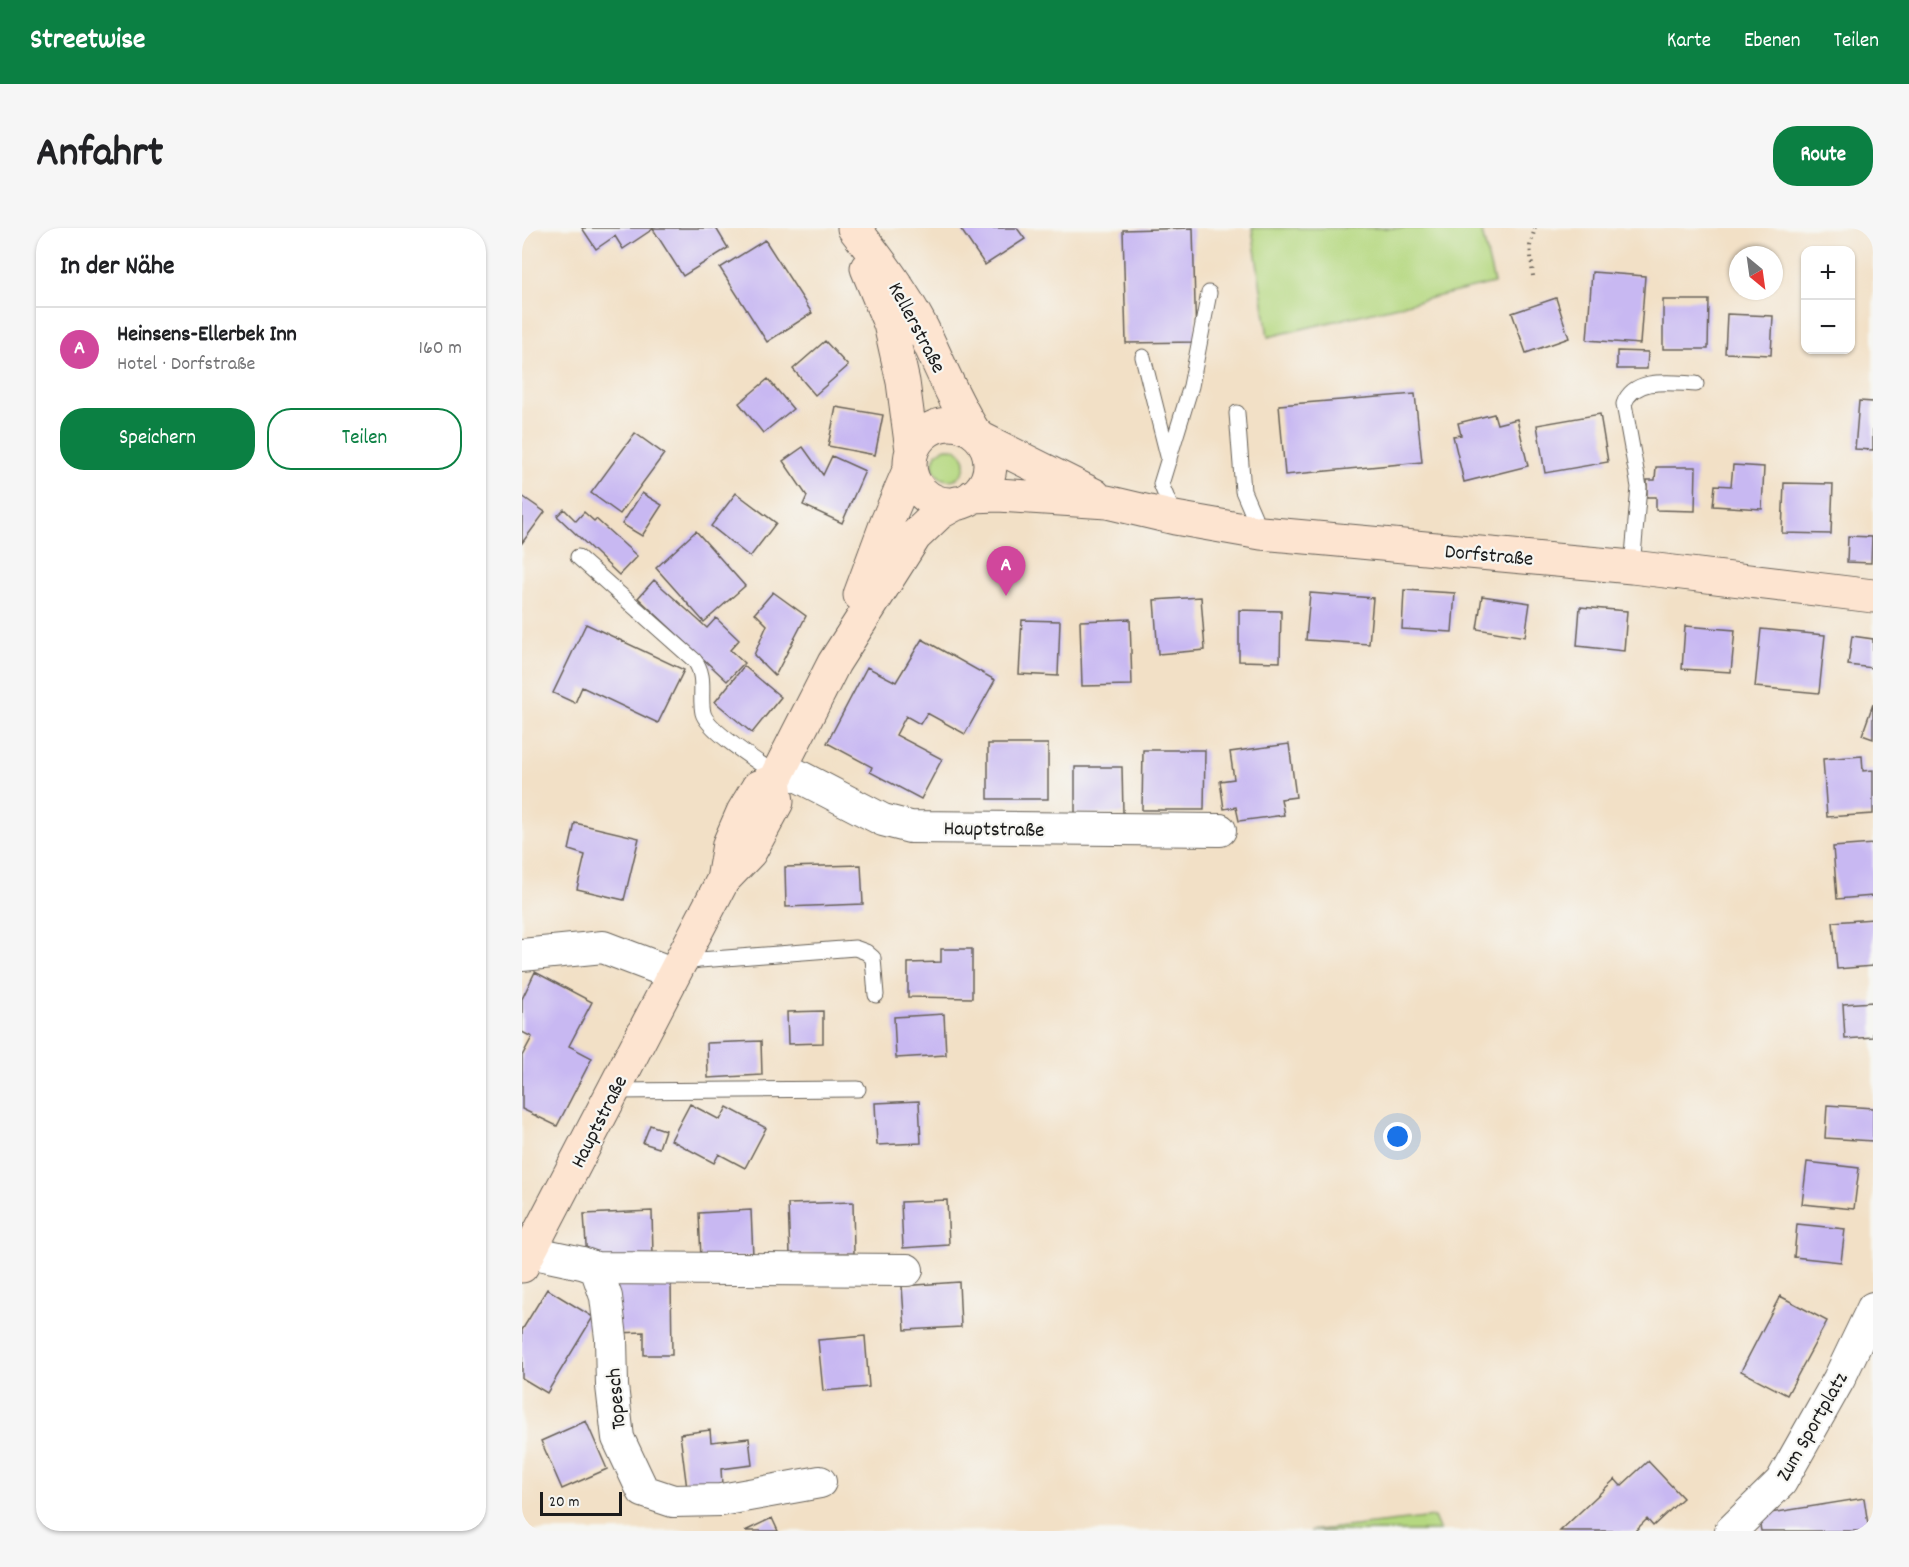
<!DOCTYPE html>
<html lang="de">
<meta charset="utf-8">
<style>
body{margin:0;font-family:Dekko,sans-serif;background:#f6f6f6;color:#202124}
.controls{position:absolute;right:18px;top:18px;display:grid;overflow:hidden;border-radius:12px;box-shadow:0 2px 4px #0004}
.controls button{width:54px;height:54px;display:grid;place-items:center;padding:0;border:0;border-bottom:2px solid #e0e0e0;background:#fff;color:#202124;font:30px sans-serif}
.compass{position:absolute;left:1207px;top:18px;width:54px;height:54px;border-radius:50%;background:#fff;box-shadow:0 2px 4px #0004;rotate:151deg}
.scale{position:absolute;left:18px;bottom:15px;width:82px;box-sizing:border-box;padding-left:6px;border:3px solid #1c1c1c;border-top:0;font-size:16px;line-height:21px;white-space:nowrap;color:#1c1c1c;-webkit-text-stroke:4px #f6f6f2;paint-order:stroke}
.you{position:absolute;left:876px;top:909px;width:21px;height:21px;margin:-15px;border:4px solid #fff;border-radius:50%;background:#1a73e8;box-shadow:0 0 0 9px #1a73e833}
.badge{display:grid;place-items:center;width:39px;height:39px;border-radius:50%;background:#0b8043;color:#fff;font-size:20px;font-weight:700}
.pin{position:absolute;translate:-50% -50px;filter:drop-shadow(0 2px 3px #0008)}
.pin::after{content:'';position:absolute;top:32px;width:21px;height:18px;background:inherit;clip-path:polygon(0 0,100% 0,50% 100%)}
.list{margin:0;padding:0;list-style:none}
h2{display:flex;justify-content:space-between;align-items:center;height:78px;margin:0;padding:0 24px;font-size:26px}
h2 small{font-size:20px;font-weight:400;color:#757577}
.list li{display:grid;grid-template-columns:39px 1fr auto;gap:18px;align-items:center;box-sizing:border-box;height:84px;padding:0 24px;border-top:2px solid #e0e0e0}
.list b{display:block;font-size:22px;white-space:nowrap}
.list p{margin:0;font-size:20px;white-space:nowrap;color:#757577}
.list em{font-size:20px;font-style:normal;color:#757577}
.actions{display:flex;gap:12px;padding:18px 24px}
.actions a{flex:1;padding:14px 0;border:2px solid #0b8043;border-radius:24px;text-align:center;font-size:21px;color:#0b8043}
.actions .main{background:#0b8043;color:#fff}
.map{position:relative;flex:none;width:1351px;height:1303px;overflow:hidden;border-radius:24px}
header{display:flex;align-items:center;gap:36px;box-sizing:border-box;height:84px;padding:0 30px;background:#0b8043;color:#fff}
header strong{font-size:28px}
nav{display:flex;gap:33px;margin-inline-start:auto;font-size:21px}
.intro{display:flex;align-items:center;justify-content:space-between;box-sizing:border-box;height:144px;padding:0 36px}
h1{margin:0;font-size:42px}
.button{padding:15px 27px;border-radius:24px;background:#0b8043;color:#fff;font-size:21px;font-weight:700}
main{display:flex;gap:36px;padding:0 36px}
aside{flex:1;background:#fff;border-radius:24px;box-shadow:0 2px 4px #0004}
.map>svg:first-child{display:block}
.green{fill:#b5d880;stroke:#687a4e;stroke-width:1.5}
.building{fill:#c8b8f2}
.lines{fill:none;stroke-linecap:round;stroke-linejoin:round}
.lane-casing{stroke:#676158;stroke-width:17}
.street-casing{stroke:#676158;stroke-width:34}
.secondary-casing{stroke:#676158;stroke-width:35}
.path{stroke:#676158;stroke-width:4;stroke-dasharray:1.5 4.5;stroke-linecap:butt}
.lane{stroke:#fff;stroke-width:15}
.street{stroke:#fff;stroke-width:32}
.secondary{stroke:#fde4d0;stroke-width:33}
.labels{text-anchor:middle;stroke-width:4.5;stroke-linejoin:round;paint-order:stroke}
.street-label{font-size:21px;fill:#1c1c1c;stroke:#f6f6f2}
</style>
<header>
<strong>Streetwise</strong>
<nav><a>Karte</a><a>Ebenen</a><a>Teilen</a></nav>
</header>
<div class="intro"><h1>Anfahrt</h1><a class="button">Route</a></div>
<main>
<aside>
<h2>In der Nähe<small></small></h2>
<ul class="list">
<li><span class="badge" style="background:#d1479c">A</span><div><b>Heinsens-Ellerbek Inn</b><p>Hotel · Dorfstraße</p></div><em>160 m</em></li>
</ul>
<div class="actions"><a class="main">Speichern</a><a>Teilen</a></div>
</aside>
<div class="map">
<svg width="1351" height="1303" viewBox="0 0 1351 1303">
<rect width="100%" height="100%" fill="#f6f6f2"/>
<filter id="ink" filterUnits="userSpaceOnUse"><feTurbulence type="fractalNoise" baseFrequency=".0167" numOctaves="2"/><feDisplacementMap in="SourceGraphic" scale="12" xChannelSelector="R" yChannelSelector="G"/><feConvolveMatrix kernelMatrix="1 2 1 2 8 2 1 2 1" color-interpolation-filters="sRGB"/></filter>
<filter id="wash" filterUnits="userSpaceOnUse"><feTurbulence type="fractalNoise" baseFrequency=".008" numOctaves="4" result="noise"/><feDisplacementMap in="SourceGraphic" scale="24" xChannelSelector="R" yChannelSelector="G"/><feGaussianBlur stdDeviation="1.35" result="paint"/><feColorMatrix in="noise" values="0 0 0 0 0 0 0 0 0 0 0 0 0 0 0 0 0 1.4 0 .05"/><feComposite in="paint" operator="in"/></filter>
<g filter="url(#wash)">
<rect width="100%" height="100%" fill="#f2e0c6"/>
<path class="green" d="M 730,0 L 959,0 L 972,55 L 746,109 Z
M411 236a16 16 0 1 1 32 0a16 16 0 1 1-32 0Z
M 912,1289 L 918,1303 L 788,1303 Z"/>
<g id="blocks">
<path class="building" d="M 60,0 L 194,0 L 206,20 L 161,48 L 131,1 L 101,21 L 93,8 L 74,21 Z
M 438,0 L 495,0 L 503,11 L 463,37 Z
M 671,0 L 674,114 L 604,115 L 601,2 Z
M 243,12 L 290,85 L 245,114 L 198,40 Z
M 1070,44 L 1123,48 L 1118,116 L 1065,112 Z
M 1034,70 L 1047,110 L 1004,125 L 990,85 Z
M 1141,72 L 1187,72 L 1186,121 L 1141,121 Z
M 1205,86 L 1251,88 L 1249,127 L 1203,125 Z
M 303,113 L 326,138 L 293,167 L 271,141 Z
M 1095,123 L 1126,124 L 1125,141 L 1095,141 Z
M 246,151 L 271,181 L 241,205 L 217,175 Z
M 893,166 L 900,234 L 763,247 L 757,177 Z
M 1337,173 L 1351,174 L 1351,222 L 1333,221 Z
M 314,179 L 361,187 L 353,227 L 306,218 Z
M 972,186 L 975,196 L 995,191 L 1006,238 L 942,254 L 931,208 L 939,207 L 936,195 Z
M 1078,186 L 1086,234 L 1023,245 L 1015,197 Z
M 113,205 L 142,226 L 98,286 L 69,265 Z
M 281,219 L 301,247 L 310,228 L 343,243 L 320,295 L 281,277 L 285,268 L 261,233 Z
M 1211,237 L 1242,239 L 1240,281 L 1191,278 L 1193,257 L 1209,258 Z
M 1134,239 L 1174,239 L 1173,283 L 1134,282 L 1134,269 L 1125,269 L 1125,252 L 1133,252 Z
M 1262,255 L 1311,256 L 1309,306 L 1260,305 Z
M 120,265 L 140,277 L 120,308 L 100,296 Z
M 214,265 L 254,295 L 228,329 L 189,298 Z
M 0,268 L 23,284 L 0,315 Z
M 42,281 L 54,293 L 62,284 L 72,293 L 74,291 L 115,328 L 97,347 L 35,288 Z
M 174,303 L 223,358 L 182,394 L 134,340 Z
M 1326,308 L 1350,309 L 1349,335 L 1325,334 Z
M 132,352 L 185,400 L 194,390 L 217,412 L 208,422 L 222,435 L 205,453 L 116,370 Z
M 882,362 L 933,365 L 930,404 L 880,401 Z
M 251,364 L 284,388 L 253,448 L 232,427 L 245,397 L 233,385 Z
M 788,365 L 851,370 L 847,416 L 784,412 Z
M 960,368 L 1008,375 L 1003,409 L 955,401 Z
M 679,369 L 683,422 L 636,426 L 632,372 Z
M 1058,379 L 1105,383 L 1102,423 L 1055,418 Z
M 717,382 L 759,383 L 758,434 L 717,433 Z
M 608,391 L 610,457 L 560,458 L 558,393 Z
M 500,392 L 538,393 L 536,448 L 497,446 Z
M 64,396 L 162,442 L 136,495 L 60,459 L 53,475 L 31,465 Z
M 1163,398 L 1213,402 L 1209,444 L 1160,441 Z
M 1239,401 L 1303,407 L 1297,465 L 1233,459 Z
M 1330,408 L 1351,411 L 1351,440 L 1326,437 Z
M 400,411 L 473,452 L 443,506 L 405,485 L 398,496 L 384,488 L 374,507 L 420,531 L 399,571 L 348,544 L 350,539 L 305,515 L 345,439 L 374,454 Z
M 222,438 L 259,469 L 230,505 L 193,474 Z
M 1351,476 L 1351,511 L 1340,507 Z
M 466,516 L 526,516 L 526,571 L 466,571 Z
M 767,516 L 774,569 L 759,571 L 762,587 L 717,593 L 714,579 L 702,581 L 698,553 L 712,551 L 708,524 Z
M 621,522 L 683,522 L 682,582 L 620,582 Z
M 1340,528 L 1341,543 L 1351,542 L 1351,586 L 1305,589 L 1301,531 Z
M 553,539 L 600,539 L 601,585 L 553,586 Z
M 53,595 L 117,610 L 102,672 L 55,661 L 63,627 L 47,622 Z
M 1351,616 L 1351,668 L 1315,671 L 1311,619 Z
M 339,637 L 341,676 L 264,679 L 263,639 Z
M 1351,691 L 1351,738 L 1315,741 L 1311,694 Z
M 419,721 L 450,721 L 450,770 L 386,769 L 386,735 L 419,734 Z
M 13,744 L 70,774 L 47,818 L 70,830 L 35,898 L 0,881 L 0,828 L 10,809 L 0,804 L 0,771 Z
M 1351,774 L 1351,809 L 1323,811 L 1321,776 Z
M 301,783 L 301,815 L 266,816 L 265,784 Z
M 422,786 L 424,827 L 374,830 L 372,789 Z
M 239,813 L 240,847 L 186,850 L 185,815 Z
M 397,873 L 399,915 L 355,917 L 353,875 Z
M 168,876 L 198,892 L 205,879 L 244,900 L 223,940 L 197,926 L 192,935 L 149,912 Z
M 1305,877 L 1351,880 L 1351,913 L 1303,910 Z
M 128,897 L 143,902 L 137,920 L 121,915 Z
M 1285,934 L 1337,940 L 1332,981 L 1280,976 Z
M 425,972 L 427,1017 L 381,1020 L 379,974 Z
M 331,974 L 332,1025 L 268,1026 L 266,976 Z
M 229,982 L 231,1028 L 179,1031 L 177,985 Z
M 130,983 L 131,1029 L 65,1032 L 62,986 Z
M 1275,996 L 1323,1001 L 1319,1034 L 1272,1029 Z
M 149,1052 L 150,1127 L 122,1127 L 122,1104 L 93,1105 L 92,1053 Z
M 437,1054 L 439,1099 L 383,1102 L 380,1058 Z
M 25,1061 L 71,1089 L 25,1165 L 0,1150 L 0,1102 Z
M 1258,1068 L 1305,1093 L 1265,1167 L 1219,1143 Z
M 343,1108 L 347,1159 L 301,1163 L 296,1112 Z
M 64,1193 L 85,1241 L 40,1261 L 19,1213 Z
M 188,1202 L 189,1214 L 227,1210 L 230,1237 L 199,1241 L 200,1257 L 165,1261 L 158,1206 Z
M 1126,1233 L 1161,1270 L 1131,1298 L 1125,1291 L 1113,1303 L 1038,1303 L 1093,1251 L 1099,1258 Z
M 1342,1270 L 1347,1303 L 1239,1303 L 1236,1287 Z
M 250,1290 L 256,1303 L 223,1303 Z"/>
</g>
</g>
<g filter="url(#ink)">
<use href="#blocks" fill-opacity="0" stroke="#676158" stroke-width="1.5"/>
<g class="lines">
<g class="lane-casing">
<path id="lane" d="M 621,129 L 647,232
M 715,185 L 721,263 L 739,305
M 653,290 L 639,256 L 669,158 L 687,65
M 56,329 L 172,432 C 185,448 177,467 181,485 C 185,502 239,536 255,547
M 1110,339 L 1117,259 L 1102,176 C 1112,148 1150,155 1174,156
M 157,736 L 178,732 L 333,720 L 344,724 L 351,730 L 354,767
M 92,863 L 336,861"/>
</g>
<g class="street-casing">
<path id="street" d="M 259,539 L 361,592 L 388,599 L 698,602
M 0,727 L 81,719 L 152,746
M 8,1024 L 60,1035 L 74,1040 L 84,1069 L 89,1110 L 90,1158 L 96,1210 L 121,1263 L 151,1273 L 199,1272 L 298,1254
M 74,1040 L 385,1042
M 1209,1303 L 1259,1254 L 1317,1151 L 1351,1080"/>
</g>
<g class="secondary-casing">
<path id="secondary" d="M 332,0 C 357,32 381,64 400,100 C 417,135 431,171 452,204
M 345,40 L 368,96 L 381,154 L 390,222
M388 236a40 40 0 1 1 80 0a40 40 0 1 1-80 0Z
M 460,211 L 572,267
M 451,268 L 476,267 L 585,274 L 653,290 L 739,305 L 1110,339 L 1351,368
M 338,367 L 365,294 L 388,240
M 201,652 L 207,616 L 221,584 L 236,559 L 252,553
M 0,1038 L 201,652 L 228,624 L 255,574 L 252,553 L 312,435 L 393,308 L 417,285 L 435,275"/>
</g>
<path class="path" d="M 1011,48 L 1008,18 L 1013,0"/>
<use href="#lane" class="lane"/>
<use href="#street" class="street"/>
<use href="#secondary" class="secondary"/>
</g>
</g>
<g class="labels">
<g class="street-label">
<text transform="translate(396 99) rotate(62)" y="7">Kellerstraße</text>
<text transform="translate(967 326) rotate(5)" y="7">Dorfstraße</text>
<text transform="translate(472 600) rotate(1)" y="7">Hauptstraße</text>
<text transform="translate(76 893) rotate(-63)" y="7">Hauptstraße</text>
<text transform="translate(93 1171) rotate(-95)" y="7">Topesch</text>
<text transform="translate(1289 1198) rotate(-60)" y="7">Zum Sportplatz</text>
</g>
</g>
</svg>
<div class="controls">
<button>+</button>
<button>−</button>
</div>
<svg class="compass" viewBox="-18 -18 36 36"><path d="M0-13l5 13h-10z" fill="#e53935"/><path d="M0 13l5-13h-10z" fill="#757577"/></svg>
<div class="scale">20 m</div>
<div class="you"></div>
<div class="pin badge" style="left:484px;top:368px;background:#d1479c">A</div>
</div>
</main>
